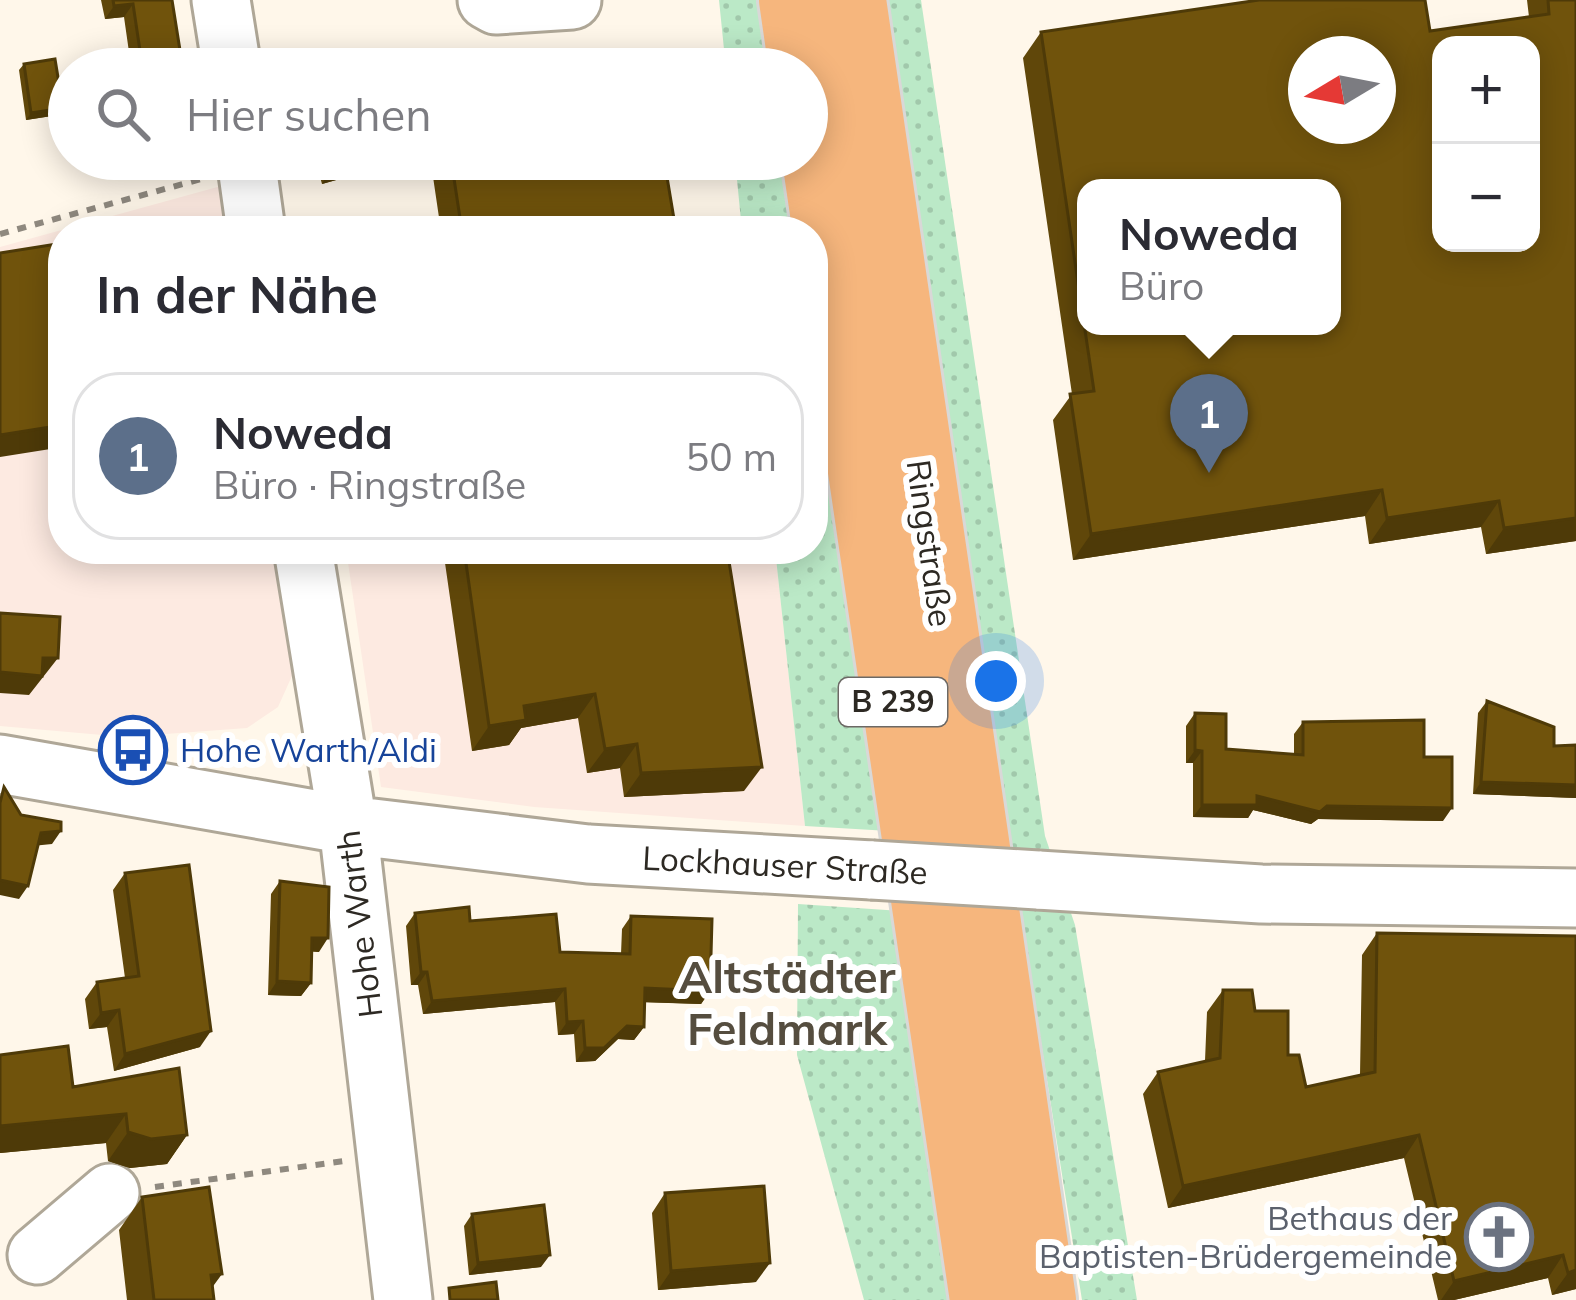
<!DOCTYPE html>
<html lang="de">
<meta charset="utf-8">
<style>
body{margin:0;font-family:Mulish,sans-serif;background:#f2f2f3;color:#2b2b33}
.controls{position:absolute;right:36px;top:36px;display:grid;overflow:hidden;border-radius:24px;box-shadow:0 6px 30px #0003}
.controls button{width:108px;height:108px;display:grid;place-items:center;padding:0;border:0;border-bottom:3px solid #e1e1e2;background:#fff;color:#2b2b33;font:60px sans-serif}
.compass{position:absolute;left:1288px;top:36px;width:108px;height:108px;border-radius:50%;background:#fff;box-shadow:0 6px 30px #0003;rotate:260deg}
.you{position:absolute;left:996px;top:681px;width:42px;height:42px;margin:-30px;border:9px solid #fff;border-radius:50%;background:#1a73e8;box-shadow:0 0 0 18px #1a73e833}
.badge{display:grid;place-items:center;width:78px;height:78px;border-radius:50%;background:#7c3aed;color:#fff;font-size:39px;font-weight:700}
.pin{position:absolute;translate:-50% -99px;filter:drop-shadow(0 3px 6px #0008)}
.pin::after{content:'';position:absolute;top:63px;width:42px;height:36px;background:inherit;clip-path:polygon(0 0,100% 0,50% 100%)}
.popup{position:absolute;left:1077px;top:179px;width:264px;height:156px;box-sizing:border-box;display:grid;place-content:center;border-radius:24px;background:#fff;filter:drop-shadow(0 3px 9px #0005);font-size:39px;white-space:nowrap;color:#7c7c81}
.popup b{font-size:45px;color:#2b2b33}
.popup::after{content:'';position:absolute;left:50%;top:100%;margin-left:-24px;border:24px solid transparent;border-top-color:#fff}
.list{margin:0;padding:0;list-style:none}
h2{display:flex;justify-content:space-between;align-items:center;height:156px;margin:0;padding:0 48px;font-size:51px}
h2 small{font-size:39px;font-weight:400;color:#7c7c81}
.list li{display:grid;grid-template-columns:78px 1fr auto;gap:36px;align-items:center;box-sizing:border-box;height:168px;margin:0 24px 24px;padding:0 24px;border:3px solid #e1e1e2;border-radius:48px}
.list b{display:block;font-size:45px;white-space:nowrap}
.list p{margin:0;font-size:39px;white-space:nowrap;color:#7c7c81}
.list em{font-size:39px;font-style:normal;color:#7c7c81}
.icon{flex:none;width:66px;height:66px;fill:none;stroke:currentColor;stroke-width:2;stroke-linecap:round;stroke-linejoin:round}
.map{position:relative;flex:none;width:1576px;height:1300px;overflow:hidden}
.search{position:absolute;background:#fff;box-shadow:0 6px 30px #0003;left:48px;top:48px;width:780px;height:132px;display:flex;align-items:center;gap:30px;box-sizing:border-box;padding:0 42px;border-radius:66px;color:#7c7c81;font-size:45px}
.panel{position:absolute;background:#fff;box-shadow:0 6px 30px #0003;left:48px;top:216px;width:780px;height:348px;border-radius:48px}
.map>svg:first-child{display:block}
.commercial{fill:#fdeae1}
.grass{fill:url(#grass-dots)}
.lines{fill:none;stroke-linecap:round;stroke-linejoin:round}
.minor-casing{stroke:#afa797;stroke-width:63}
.highway-casing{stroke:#d9d8d7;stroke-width:72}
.path{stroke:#8f897f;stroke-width:6;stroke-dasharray:9 9;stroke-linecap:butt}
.minor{stroke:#fff;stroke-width:57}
.highway{stroke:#f6b67d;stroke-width:66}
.minor-bridge-casing{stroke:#afa797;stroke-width:63;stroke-linecap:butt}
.minor-bridge{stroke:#fff;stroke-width:57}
.wall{fill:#60470a}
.shaded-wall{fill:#4e3a08}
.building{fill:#70530c;stroke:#4e3a08;stroke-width:3;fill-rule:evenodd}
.labels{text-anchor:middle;stroke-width:12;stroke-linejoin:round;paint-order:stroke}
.shield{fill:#fff;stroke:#6c6965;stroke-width:3}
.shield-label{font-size:30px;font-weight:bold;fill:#2d2923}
.street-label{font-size:33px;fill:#2d2923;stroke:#fff}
.transit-label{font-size:33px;fill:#164399;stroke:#fff;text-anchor:start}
.worship-label{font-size:33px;fill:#5b616d;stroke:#fff;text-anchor:end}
.district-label{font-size:45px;font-weight:bold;fill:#554d3f;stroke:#fff}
</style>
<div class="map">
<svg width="1576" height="1300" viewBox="0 0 1576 1300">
<defs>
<pattern id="grass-dots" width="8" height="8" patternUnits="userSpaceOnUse" patternTransform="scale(3)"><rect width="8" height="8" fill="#bbe9c7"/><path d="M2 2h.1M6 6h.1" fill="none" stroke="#a1c8ab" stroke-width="1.8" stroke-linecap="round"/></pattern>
</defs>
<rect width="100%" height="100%" fill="#fff7ea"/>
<path class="commercial" d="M 221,186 L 228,231 L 63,231 L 63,549 L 277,549 L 296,667 L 278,707 L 247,728 L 125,737 L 0,726 L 0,247 Z
M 346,549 L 775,549 L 805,826 L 534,807 L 381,787 Z"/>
<path class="grass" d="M 719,0 L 768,0 L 778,69 L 726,69 Z
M 875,0 L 921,0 L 1045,836 L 1075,925 L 1137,1300 L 1082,1300 Z
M 735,159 L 790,159 L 800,231 L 742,231 Z
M 813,316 L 889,831 L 805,826 L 775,549 L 813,549 Z
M 798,904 L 901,911 L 961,1300 L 864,1300 L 797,1055 Z"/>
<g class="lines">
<g class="minor-casing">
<path id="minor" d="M 221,0 L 232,69
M 487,0 L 496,5 L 572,0
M 246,159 L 256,231
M 303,549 L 348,825 L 403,1300
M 0,764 L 348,825 L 588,854 L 872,870
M 1038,880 L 1261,894 L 1576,898
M 37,1255 L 110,1193"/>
</g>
<g class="highway-casing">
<path id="highway" d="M 792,0 L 802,69
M 853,0 L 1043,1300
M 807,104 L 983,1300"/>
</g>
<path class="path" d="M 0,234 L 205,178
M 155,1187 L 344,1161"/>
<use href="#minor" class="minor"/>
<use href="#highway" class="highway"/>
<g class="minor-bridge-casing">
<path id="minor-bridge" d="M 872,870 L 1038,880"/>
</g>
<use href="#minor-bridge" class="minor-bridge"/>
</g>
<path class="wall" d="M 101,0 L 172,0 L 183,69 L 120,69 L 131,66 L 124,17 L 105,19 Z
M 1527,0 L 1576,0 L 1576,541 L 1486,554 L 1481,527 L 1369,544 L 1365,516 L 1073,560 L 1053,420 L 1072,394 L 1023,58 L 1041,32 L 1430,31 L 1529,17 Z
M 24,64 L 58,115 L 26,120 L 19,70 Z
M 315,159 L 393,159 L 389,165 L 322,184 Z
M 440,159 L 664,159 L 676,231 L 441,231 L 432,170 Z
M 443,549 L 727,549 L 744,791 L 624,797 L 620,768 L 587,773 L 578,718 L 521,728 L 509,745 L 472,751 Z
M 1487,701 L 1554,746 L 1576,745 L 1576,798 L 1473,794 L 1478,713 Z
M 1195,713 L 1226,749 L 1294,754 L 1294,734 L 1303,722 L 1424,757 L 1443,821 L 1318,819 L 1311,824 L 1253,810 L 1248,818 L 1193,817 L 1193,763 L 1186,763 L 1186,726 Z
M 125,873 L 200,1047 L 114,1071 L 107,1027 L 89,1029 L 85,999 L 97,982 L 125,978 L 113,890 Z
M 280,881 L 319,952 L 311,951 L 311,983 L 301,996 L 268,995 L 271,894 Z
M 415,913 L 470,921 L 560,952 L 621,954 L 622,929 L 631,916 L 710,991 L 701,1004 L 645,1002 L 644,1027 L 634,1040 L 618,1039 L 595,1061 L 576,1062 L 574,1034 L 558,1035 L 555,1002 L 423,1014 L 418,985 L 411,985 L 406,926 Z
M 1377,933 L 1576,936 L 1576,1289 L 1552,1295 L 1548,1278 L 1454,1300 L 1438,1300 L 1404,1158 L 1168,1208 L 1143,1094 L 1158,1072 L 1205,1061 L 1207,1012 L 1223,990 L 1255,1011 L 1288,1055 L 1306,1087 L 1360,1075 L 1362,955 Z
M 0,1055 L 73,1087 L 187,1135 L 167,1164 L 130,1168 L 108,1161 L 106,1143 L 0,1153 Z
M 665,1193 L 756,1282 L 658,1290 L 652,1213 Z
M 142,1197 L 214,1300 L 127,1300 L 119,1230 Z
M 472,1214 L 541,1267 L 469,1275 L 464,1226 Z"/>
<path class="shaded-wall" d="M 133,4 L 124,17 L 105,19 L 114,6 Z
M 63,108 L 58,115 L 26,120 L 31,113 Z
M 393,159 L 389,165 L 322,184 L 326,177 Z
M 63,425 L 63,447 L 0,457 L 0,435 Z
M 1382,490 L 1365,516 L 1073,560 L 1091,534 Z
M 1499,501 L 1481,527 L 1369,544 L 1387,518 Z
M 1576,518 L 1576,541 L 1486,554 L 1504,528 Z
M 43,658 L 58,658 L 29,695 L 0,693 L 0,672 Z
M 595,694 L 578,718 L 521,728 L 509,745 L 472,751 L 489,726 L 524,706 Z
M 637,744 L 620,768 L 587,773 L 605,749 Z
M 1195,750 L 1202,751 L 1193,763 L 1186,763 Z
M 762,767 L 744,791 L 624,797 L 641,773 Z
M 1481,782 L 1576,785 L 1576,798 L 1473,794 Z
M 1257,796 L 1327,806 L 1452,808 L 1443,821 L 1318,819 L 1311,824 L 1253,810 L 1248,818 L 1193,817 L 1202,805 Z
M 61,831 L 52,844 L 32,846 L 41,833 Z
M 0,880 L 28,886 L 19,899 L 0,895 Z
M 312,938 L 328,938 L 319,952 L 302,951 Z
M 421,972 L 427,972 L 418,985 L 411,985 Z
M 277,981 L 311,983 L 301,996 L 268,995 Z
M 645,988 L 710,991 L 701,1004 L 636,1002 Z
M 565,989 L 555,1002 L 423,1014 L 432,1001 Z
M 119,1010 L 107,1027 L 89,1029 L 101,1013 Z
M 583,1021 L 574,1034 L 558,1035 L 567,1022 Z
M 627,1026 L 644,1027 L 634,1040 L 618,1039 L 595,1061 L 576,1062 L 585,1048 Z
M 211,1031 L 200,1047 L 114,1071 L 125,1054 Z
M 126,1114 L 106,1143 L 0,1153 L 0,1126 Z
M 128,1132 L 187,1135 L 167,1164 L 130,1168 L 108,1161 Z
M 1419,1135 L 1404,1158 L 1168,1208 L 1183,1186 Z
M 550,1255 L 541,1267 L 469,1275 L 478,1263 Z
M 1563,1255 L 1548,1278 L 1454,1300 L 1441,1300 L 1454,1281 Z
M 770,1263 L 756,1282 L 658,1290 L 671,1271 Z
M 1576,1270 L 1576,1289 L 1552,1295 L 1568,1273 Z
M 222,1274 L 203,1300 L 211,1275 Z"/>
<path class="building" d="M 113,0 L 172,0 L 183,69 L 121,69 L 142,64 L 133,4 L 114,6 Z
M 1259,0 L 1425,0 L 1430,31 L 1549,14 L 1548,0 L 1576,0 L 1576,518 L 1504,528 L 1499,501 L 1387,518 L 1382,490 L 1091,534 L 1070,394 L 1094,391 L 1041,32 ZM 1441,45 L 1531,45 L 1531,243 L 1441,243 ZM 1306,54 L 1378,54 L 1378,126 L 1306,126 ZM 1086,188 L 1332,188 L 1332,326 L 1086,326 Z
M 55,59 L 63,108 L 31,113 L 24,64 Z
M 321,159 L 392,159 L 326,177 Z
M 451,159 L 664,159 L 676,231 L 462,231 Z
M 194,224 L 195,231 L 145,231 Z
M 63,243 L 63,425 L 0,435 L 0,253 Z
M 464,549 L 727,549 L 762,767 L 641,773 L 637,744 L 605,749 L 595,694 L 524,706 L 526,720 L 489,726 Z
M 0,613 L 60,617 L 58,658 L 43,658 L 42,676 L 0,672 Z
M 1487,701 L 1554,727 L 1554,746 L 1576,745 L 1576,785 L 1481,782 Z
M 1195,713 L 1226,714 L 1226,749 L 1303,755 L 1303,722 L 1424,720 L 1424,757 L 1452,757 L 1452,808 L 1327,806 L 1320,812 L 1257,796 L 1257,805 L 1202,805 L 1202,751 L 1195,750 Z
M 4,787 L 21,815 L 61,822 L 61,831 L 41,833 L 28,886 L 0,880 L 0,803 Z
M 189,865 L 211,1031 L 125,1054 L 119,1010 L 101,1013 L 97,982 L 139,976 L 125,873 Z
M 280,881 L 329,887 L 328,938 L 312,938 L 311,983 L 277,981 Z
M 469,907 L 470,921 L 556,914 L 560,952 L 630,954 L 631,916 L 712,919 L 710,991 L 645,988 L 644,1027 L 627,1026 L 604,1048 L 585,1048 L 583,1021 L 567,1022 L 565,989 L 432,1001 L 427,972 L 421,972 L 415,913 Z
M 1377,933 L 1576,936 L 1576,1270 L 1568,1273 L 1563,1255 L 1454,1281 L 1419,1135 L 1183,1186 L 1158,1072 L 1220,1058 L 1223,990 L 1252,990 L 1255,1011 L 1288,1011 L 1288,1055 L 1299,1055 L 1306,1087 L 1375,1072 Z
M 68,1046 L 73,1087 L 179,1068 L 187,1135 L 151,1139 L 128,1132 L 126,1114 L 0,1126 L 0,1055 Z
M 764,1186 L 770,1263 L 671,1271 L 665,1193 Z
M 209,1187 L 222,1274 L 211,1275 L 214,1300 L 154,1300 L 142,1197 Z
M 544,1205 L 550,1255 L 478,1263 L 472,1214 Z
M 496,1282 L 498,1300 L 450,1300 L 449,1288 Z"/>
<defs>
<g id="bus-ring" transform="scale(3.45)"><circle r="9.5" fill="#fff" stroke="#1a4fb4" stroke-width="1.5"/><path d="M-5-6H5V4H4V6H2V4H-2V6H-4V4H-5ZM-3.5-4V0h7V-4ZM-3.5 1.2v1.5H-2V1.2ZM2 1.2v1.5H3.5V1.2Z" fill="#1a4fb4"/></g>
<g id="church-ring" transform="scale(3.45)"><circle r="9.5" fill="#fff" stroke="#6b7280" stroke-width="1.5"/><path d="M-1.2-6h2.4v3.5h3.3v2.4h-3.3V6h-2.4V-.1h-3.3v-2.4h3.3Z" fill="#6b7280"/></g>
</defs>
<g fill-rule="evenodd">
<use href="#bus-ring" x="133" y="750"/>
<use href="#church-ring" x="1499" y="1237"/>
</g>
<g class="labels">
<rect class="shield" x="839" y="678" width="108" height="48" rx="9"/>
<g class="shield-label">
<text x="893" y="712">B 239</text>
</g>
<g class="street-label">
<text transform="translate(930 543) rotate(82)" y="12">Ringstraße</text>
<text transform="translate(785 865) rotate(3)" y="12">Lockhauser Straße</text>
<text transform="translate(359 924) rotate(-97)" y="12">Hohe Warth</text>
</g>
<g class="transit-label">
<text x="180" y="762">Hohe Warth/Aldi</text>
</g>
<g class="worship-label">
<text x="1452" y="1230">Bethaus der<tspan x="1452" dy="38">Baptisten-Brüdergemeinde</tspan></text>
</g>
<g class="district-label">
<text x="787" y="993">Altstädter<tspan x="787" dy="52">Feldmark</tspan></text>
</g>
</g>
</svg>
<div class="controls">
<button>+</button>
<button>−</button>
</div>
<svg class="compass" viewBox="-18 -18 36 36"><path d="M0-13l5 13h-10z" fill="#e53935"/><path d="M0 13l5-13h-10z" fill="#7c7c81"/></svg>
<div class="you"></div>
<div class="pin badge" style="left:1209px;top:473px;background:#5c6f8a">1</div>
<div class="popup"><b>Noweda</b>Büro</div>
<div class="search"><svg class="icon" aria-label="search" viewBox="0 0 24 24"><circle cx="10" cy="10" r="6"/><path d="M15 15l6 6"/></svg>Hier suchen</div>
<section class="panel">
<h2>In der Nähe<small></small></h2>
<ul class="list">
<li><span class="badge" style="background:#5c6f8a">1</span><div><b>Noweda</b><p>Büro · Ringstraße</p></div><em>50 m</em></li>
</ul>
</section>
</div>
